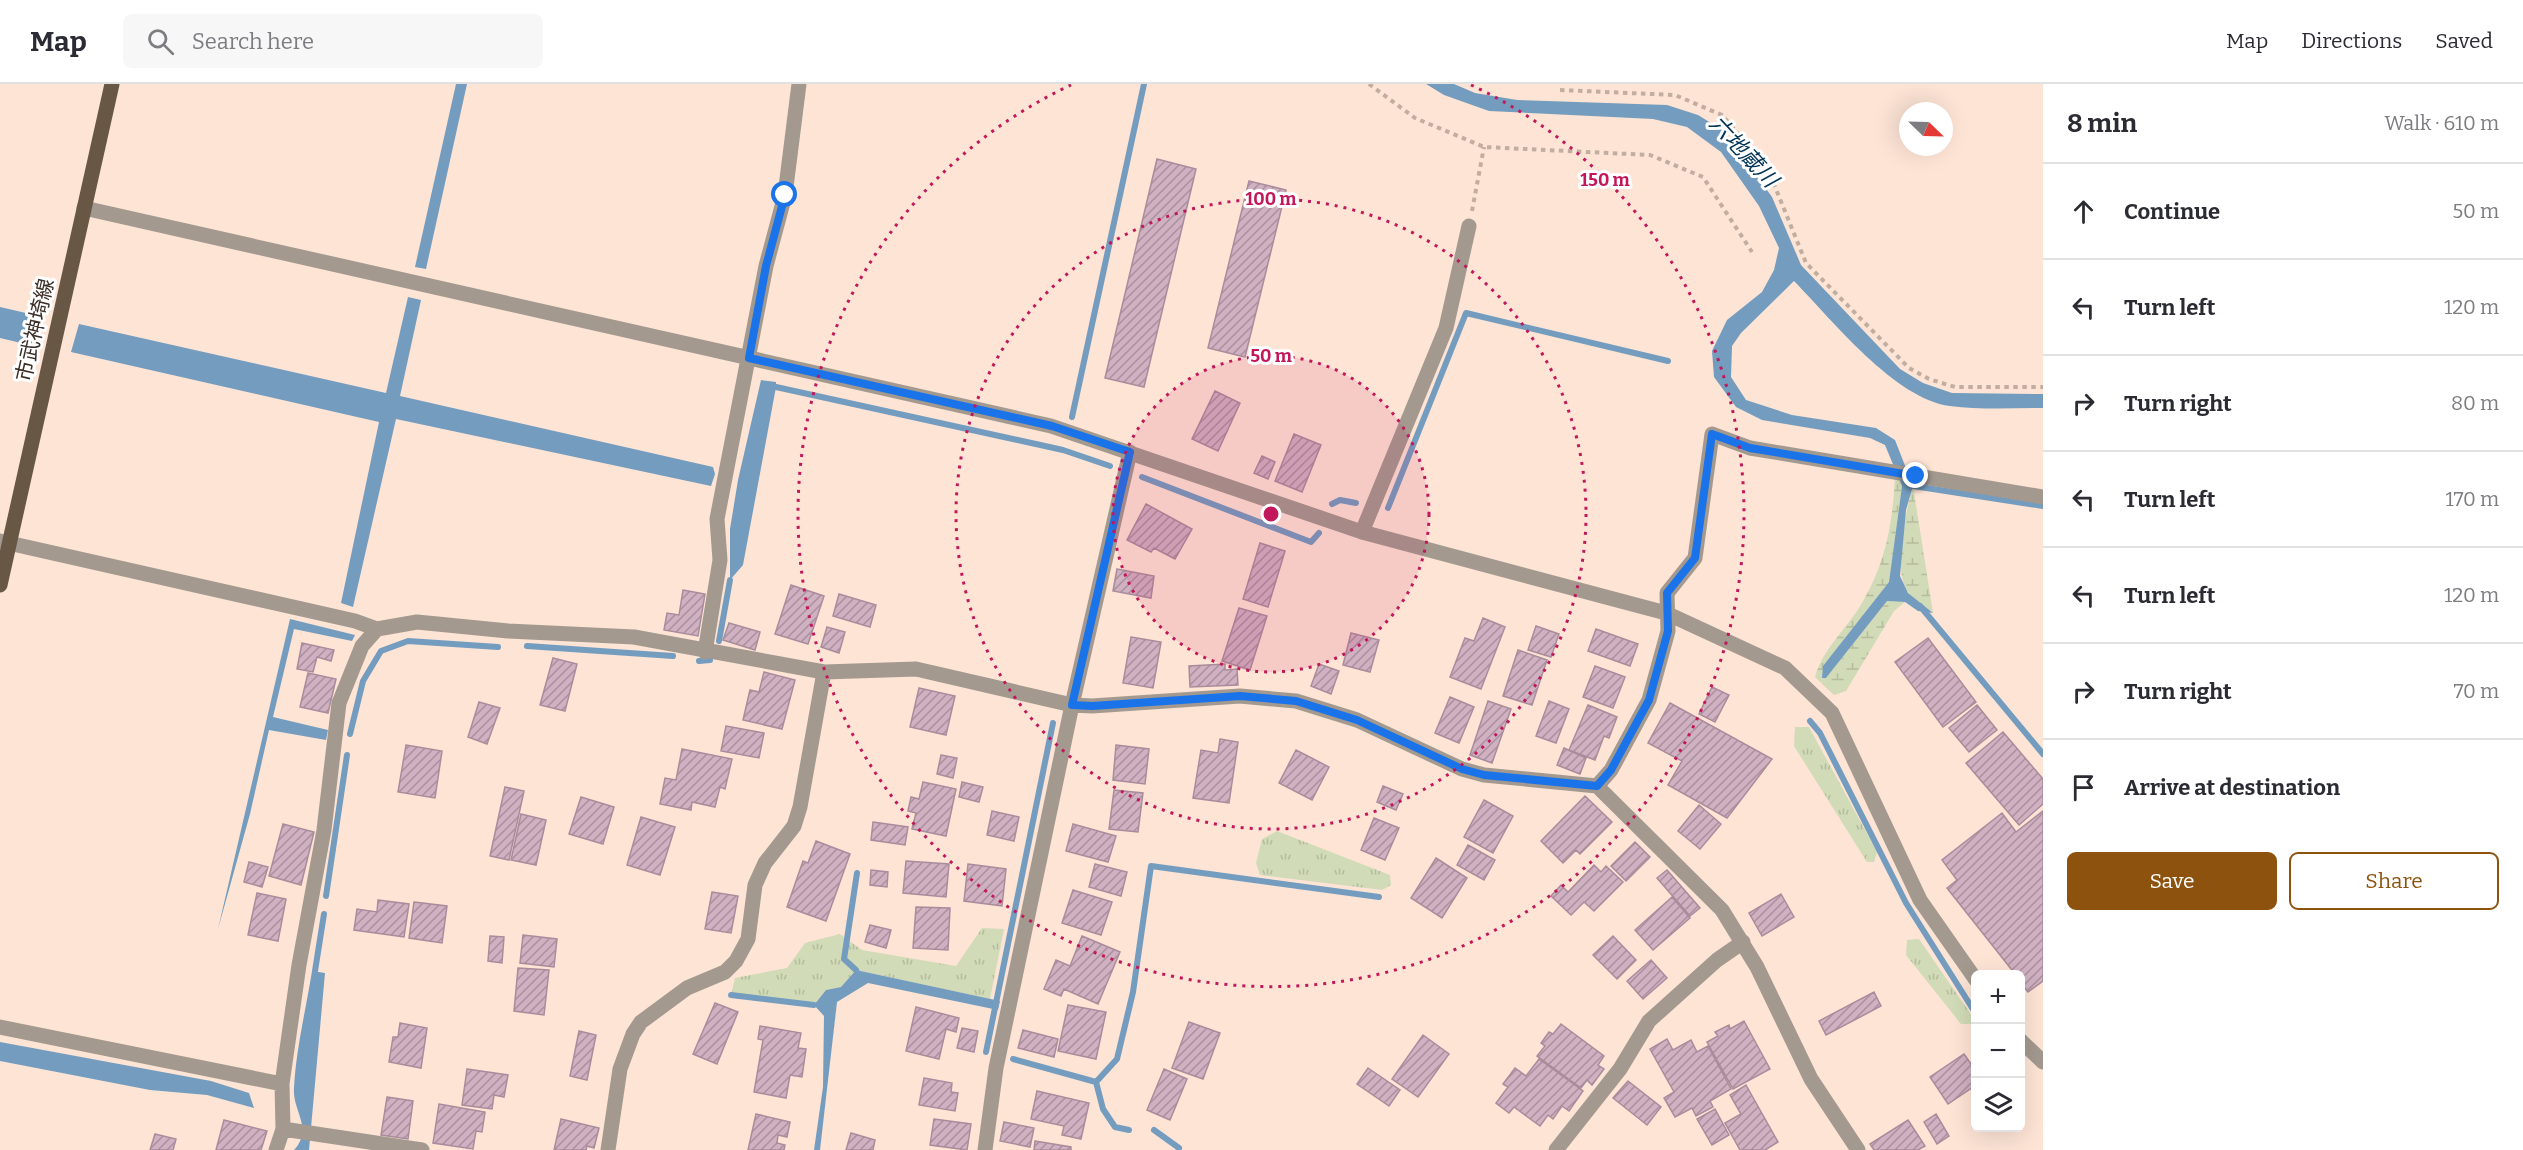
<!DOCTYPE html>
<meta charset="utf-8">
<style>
body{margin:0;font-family:Bitter,"Noto Sans JP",serif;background:#f7f7f7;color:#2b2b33}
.controls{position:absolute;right:18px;bottom:18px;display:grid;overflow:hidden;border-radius:9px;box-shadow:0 6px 24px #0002}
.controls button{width:54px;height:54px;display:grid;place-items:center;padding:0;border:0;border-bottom:2px solid #e1e1e2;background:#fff;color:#2b2b33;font:30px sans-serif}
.compass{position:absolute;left:1899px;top:18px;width:54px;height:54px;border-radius:50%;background:#fff;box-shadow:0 6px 24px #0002;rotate:113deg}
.stop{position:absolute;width:18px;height:18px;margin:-14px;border:4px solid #1a73e8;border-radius:50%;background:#fff}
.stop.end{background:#1a73e8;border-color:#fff;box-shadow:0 2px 6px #0008}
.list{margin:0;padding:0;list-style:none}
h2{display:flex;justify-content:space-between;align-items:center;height:78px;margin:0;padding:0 24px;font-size:26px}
h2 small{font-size:20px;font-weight:400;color:#7c7c81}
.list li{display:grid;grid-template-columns:39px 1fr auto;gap:18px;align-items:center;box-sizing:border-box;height:96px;padding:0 24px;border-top:2px solid #e1e1e2}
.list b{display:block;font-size:22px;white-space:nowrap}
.list em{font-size:20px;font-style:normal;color:#7c7c81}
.actions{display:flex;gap:12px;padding:18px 24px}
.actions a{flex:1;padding:14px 0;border:2px solid #8d530e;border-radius:9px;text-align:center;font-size:21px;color:#8d530e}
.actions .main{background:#8d530e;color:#fff}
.icon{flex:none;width:33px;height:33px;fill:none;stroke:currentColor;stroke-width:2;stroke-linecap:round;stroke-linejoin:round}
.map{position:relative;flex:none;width:2043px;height:1066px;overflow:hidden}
header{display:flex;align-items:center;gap:36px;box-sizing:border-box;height:84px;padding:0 30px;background:#fff;border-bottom:2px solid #e1e1e2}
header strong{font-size:28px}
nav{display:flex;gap:33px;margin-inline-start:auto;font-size:21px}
.search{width:420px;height:54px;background:#f7f7f7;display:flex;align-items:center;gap:15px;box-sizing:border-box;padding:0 21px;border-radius:9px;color:#7c7c81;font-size:22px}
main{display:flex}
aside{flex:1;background:#fff}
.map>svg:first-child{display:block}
.grass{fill:url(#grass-tufts)}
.wetland{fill:url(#wetland-marsh)}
.water{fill:#749cbf}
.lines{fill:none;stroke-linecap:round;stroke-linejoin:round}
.stream{stroke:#749cbf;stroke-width:6}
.building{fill:url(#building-hatch);stroke:#a98c9c;stroke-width:1.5}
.path{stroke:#c2ada1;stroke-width:4;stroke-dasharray:4.5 4.5;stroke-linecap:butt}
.minor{stroke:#a3998f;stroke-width:15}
.major{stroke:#685745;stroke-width:15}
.route{stroke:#1a73e8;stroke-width:8}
.ring{fill:none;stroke:#c2185b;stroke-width:3;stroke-dasharray:3 6}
.labels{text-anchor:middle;stroke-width:6;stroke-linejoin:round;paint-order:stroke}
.street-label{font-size:21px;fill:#3b2f28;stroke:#fff}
.water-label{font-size:22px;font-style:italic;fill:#013456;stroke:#fff}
.centre{fill:#c2185b;stroke:#fff;stroke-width:3}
.ring-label{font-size:18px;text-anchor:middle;font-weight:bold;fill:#c2185b;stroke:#fff;stroke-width:6;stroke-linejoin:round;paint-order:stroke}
</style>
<header>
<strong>Map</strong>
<div class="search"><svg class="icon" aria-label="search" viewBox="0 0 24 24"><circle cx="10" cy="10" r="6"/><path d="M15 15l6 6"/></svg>Search here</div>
<nav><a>Map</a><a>Directions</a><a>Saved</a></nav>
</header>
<main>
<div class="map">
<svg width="2043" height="1066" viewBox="0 0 2043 1066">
<defs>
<pattern id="grass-tufts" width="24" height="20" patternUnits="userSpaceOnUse" patternTransform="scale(1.5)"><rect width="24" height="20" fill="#d1dbb7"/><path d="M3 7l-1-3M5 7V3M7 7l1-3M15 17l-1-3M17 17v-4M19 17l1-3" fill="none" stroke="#b4bc9d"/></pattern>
<pattern id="wetland-marsh" width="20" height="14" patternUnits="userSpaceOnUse" patternTransform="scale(1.5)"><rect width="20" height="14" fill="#d1dbb7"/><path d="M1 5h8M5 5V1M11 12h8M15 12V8" fill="none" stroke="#b4bc9d"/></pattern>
<pattern id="building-hatch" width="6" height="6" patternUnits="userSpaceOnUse" patternTransform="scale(1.5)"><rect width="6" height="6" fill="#d0b1c2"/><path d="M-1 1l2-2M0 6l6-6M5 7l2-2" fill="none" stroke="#aa909e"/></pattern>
</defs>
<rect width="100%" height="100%" fill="#fde4d5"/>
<path class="grass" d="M 1795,643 L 1809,643 L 1877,768 L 1874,778 L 1867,778 L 1794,662 Z
M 1277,747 L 1390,791 L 1391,801 L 1382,806 L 1260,791 L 1256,779 L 1262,755 Z
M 982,844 L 1004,845 L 990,915 L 856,886 L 841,903 L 826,906 L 814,921 L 731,911 L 735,894 L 787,884 L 805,859 L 840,850 L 862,866 L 956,882 Z
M 1919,855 L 1972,932 L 1971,940 L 1961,940 L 1906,871 L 1907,856 Z"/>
<path class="wetland" d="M 1895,385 L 1902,402 L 1889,498 L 1824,582 L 1822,593 L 1826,594 L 1887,517 L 1905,518 L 1894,527 L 1846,607 L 1834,611 L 1815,593 C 1823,564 1847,545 1862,519 C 1887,477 1894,433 1895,385 Z
M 1913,402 L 1933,529 C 1925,523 1914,516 1908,508 C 1892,487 1906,427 1913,402 Z"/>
<path class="water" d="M 456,0 L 467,0 L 426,185 L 415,183 Z
M 1426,0 L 1454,0 L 1475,9 L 1517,16 L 1667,21 L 1698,31 L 1724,47 L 1772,113 L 1801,181 L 1900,285 L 1923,299 L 1952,309 L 2043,310 L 2043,324 C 2013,324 1980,326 1950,322 C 1895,315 1833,237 1794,197 L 1741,249 L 1732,262 L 1731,293 L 1746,316 L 1792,331 L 1876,344 L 1895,356 L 1913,402 L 1906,426 L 1900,492 L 1908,509 L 1933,529 L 1918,527 L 1905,518 L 1887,517 L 1826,594 L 1822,594 L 1823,582 L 1889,498 L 1902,402 L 1885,361 L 1870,354 L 1762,336 L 1736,323 L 1714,293 L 1712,267 L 1727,236 L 1762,208 L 1774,186 L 1779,164 L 1759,122 L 1721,68 L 1687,43 L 1653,35 L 1489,27 L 1444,11 Z
M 408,213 L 421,216 L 400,312 L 713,383 L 715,390 L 711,402 L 396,335 L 353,523 L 341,519 L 379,338 L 71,268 L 79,240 L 386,309 Z
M 0,223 L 39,232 L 39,248 L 34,262 L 0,254 Z
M 761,296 L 776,298 L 776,303 L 743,481 L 730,496 L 730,445 L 738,396 Z
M 290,535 L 355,551 L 352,557 L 294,545 L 273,633 L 328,646 L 326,656 L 269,646 L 250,730 L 218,845 Z
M 856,886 L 1000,917 L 998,926 L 868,899 L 837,918 L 820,1066 L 814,1066 L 823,1003 L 824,932 L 814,921 L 826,906 L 841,903 Z
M 312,887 L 325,889 L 309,1066 L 294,1066 C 314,1044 292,1027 294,1004 C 296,965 306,925 312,887 Z
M 0,958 L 211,997 L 249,1009 L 254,1024 L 207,1011 L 150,1006 L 0,977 Z"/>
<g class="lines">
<path class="stream" d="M 776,303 L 1063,366 L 1110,382
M 1072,333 L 1144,0
M 1142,393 L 1311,458 L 1319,449
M 1907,401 L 2043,422
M 1332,420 L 1340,416 L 1356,419
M 1388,424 L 1466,229 L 1668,277
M 1920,522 L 2043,670
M 719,557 L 730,496
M 527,562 L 673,572
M 699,577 L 710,576
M 1810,637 L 1820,649 L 1906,819 L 1976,930
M 350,650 L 363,597 L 381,567 L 408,557 L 498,563
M 326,812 L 347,671
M 856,886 L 844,875 L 857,789
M 315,887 L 324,830
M 731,911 L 814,921
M 986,968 L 1053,639
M 1013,975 L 1096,998 L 1103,1025 L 1115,1043 L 1129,1046
M 1096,998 L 1117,975 L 1133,908 L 1151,782 L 1379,813
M 1154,1046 L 1179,1064"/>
</g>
<path class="building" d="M 1157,75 L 1196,85 L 1144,303 L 1105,294 Z
M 1249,97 L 1286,106 L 1245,273 L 1208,264 Z
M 1215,307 L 1240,319 L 1218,367 L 1192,355 Z
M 1294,350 L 1321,361 L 1302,408 L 1275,397 Z
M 1262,372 L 1275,378 L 1268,395 L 1254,389 Z
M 1146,420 L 1192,445 L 1175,475 L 1154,464 L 1151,468 L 1127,456 Z
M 1260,459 L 1285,467 L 1268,523 L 1243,515 Z
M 1117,485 L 1154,492 L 1151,514 L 1113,507 Z
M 791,501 L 824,512 L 808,560 L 775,550 Z
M 683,506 L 705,510 L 698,552 L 664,546 L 667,529 L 679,531 Z
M 839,510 L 876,521 L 870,543 L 833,532 Z
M 1239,524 L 1267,532 L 1250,586 L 1222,577 Z
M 1483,534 L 1505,543 L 1481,605 L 1450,593 L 1465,554 L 1474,557 Z
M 729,539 L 760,548 L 755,566 L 723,556 Z
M 1536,542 L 1559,550 L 1551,573 L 1528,566 Z
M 827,543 L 845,548 L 839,569 L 821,563 Z
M 1596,545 L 1638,560 L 1630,582 L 1588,567 Z
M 1351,549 L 1379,556 L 1370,588 L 1343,581 Z
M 1131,553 L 1161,558 L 1153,604 L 1123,599 Z
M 1928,554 L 1976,618 L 1943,643 L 1895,578 Z
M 302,559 L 334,566 L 331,577 L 317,573 L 313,588 L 297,585 Z
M 1518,566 L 1547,576 L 1532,621 L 1503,612 Z
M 553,574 L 577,580 L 565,627 L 540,621 Z
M 1225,580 L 1225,586 L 1237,585 L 1238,601 L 1190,603 L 1189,582 Z
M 1319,580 L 1339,587 L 1331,610 L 1311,602 Z
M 1595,582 L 1625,593 L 1613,624 L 1583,613 Z
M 764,588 L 795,596 L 782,645 L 743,636 L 750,606 L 759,608 Z
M 308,589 L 336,595 L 328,629 L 300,623 Z
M 1712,603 L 1729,611 L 1715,638 L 1699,630 Z
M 919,604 L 955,612 L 946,651 L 910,643 Z
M 1450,613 L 1474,623 L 1459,659 L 1435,649 Z
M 1488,617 L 1511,625 L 1492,679 L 1470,671 Z
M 1549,617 L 1569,625 L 1556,659 L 1536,652 Z
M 479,618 L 500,624 L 487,660 L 468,653 Z
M 1670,619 L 1772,675 L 1727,734 L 1668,701 L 1682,677 L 1648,659 Z
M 1588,621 L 1617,633 L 1609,654 L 1604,652 L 1595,676 L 1569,666 Z
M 1977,621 L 1997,646 L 1969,668 L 1949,644 Z
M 726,642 L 764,649 L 759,674 L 721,667 Z
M 2003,648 L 2043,695 L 2043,720 L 2019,741 L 1966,679 Z
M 1220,655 L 1238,658 L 1229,719 L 1193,714 L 1201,666 L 1218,669 Z
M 406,661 L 442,667 L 435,714 L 398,708 Z
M 1116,661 L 1149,665 L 1145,700 L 1113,696 Z
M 1564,664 L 1586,674 L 1580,690 L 1557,681 Z
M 682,665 L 732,675 L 725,705 L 720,703 L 715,723 L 692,718 L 691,726 L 660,720 L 665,694 L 676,696 Z
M 1296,666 L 1329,683 L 1312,716 L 1279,699 Z
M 941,671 L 957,674 L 953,694 L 937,690 Z
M 923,698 L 956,705 L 946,752 L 912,745 L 916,729 L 908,727 L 911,713 L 919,715 Z
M 962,698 L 983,703 L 979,718 L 959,713 Z
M 1383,702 L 1403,710 L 1396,726 L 1377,718 Z
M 505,703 L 524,707 L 509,776 L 490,772 Z
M 1114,706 L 1143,709 L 1138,748 L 1109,745 Z
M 1585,712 L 1612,738 L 1580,770 L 1576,766 L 1563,779 L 1541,757 Z
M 581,713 L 614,723 L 603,760 L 569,750 Z
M 1484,716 L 1513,732 L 1493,769 L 1464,753 Z
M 1699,721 L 1721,740 L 1700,765 L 1678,747 Z
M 992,727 L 1019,733 L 1014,757 L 987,751 Z
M 2043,727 L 2043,897 L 2028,908 L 2020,898 L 2020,890 L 2015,890 L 1947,804 L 1957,796 L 1942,776 L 2002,729 L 2016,748 Z
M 521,730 L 546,736 L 536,781 L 511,776 Z
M 641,733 L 675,743 L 660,791 L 627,781 Z
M 1374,734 L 1399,744 L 1385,776 L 1361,766 Z
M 873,738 L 908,743 L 905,761 L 871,756 Z
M 283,740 L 314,748 L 301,801 L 269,792 Z
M 1073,740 L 1116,752 L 1108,778 L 1066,767 Z
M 816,757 L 850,770 L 826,837 L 787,823 L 803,777 L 808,779 Z
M 1635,758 L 1650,773 L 1626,797 L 1611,782 Z
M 1468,761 L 1495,776 L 1484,796 L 1457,781 Z
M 1436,774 L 1467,794 L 1442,834 L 1411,814 Z
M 906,777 L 949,780 L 946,813 L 903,809 Z
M 249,778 L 268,783 L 262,803 L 244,798 Z
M 968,780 L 1006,785 L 1002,822 L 964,817 Z
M 1095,780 L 1127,788 L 1121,812 L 1089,803 Z
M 1594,781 L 1601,788 L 1606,782 L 1623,798 L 1594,827 L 1584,818 L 1571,831 L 1551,812 L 1561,801 L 1568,808 Z
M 871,786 L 888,788 L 887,803 L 870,801 Z
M 1667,786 L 1700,824 L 1690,832 L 1657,794 Z
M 1073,806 L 1112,818 L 1101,851 L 1062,839 Z
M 712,808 L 738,812 L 731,849 L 705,845 Z
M 257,809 L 286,815 L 278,857 L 248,851 Z
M 1781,810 L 1794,833 L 1762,852 L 1749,829 Z
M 1672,813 L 1690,834 L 1653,866 L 1635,846 Z
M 378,816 L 409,820 L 404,853 L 354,846 L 357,825 L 377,828 Z
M 414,818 L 447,822 L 442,859 L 409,854 Z
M 916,823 L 950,824 L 948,866 L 913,864 Z
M 870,841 L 891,846 L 886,864 L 865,858 Z
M 523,851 L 557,855 L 554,883 L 520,879 Z
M 490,852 L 504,853 L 502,879 L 488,877 Z
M 1082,852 L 1120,868 L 1098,920 L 1064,905 L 1061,912 L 1044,905 L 1056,876 L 1070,882 Z
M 1613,852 L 1636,876 L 1617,895 L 1593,871 Z
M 1651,876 L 1667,894 L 1643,915 L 1627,897 Z
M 518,884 L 549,886 L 544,931 L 514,927 Z
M 1874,908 L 1881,922 L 1826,951 L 1819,937 Z
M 715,919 L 738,928 L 717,980 L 693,970 Z
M 1068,921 L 1106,928 L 1096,975 L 1058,967 Z
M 916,923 L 959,934 L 956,948 L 946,945 L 939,975 L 906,967 Z
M 1744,937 L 1770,985 L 1733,1005 L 1707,958 L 1718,952 L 1715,948 L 1729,941 L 1730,945 Z
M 1189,938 L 1220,949 L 1203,995 L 1172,984 Z
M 400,939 L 427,944 L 421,984 L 389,978 L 393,953 L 398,953 Z
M 1561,940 L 1604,972 L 1598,981 L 1604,985 L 1592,1001 L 1587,996 L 1581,1004 L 1537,972 L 1545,962 L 1541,959 L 1549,948 L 1553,950 Z
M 760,942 L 801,949 L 798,964 L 806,965 L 802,993 L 790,991 L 786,1014 L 754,1008 L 763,956 L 758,955 Z
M 962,944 L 978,947 L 974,968 L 957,964 Z
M 1023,946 L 1058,955 L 1054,973 L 1018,964 Z
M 579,947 L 596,951 L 587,996 L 570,992 Z
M 1423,951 L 1449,970 L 1418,1013 L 1392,995 Z
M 1667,955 L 1673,966 L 1691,956 L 1697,968 L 1708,962 L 1731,1005 L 1710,1017 L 1713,1023 L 1696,1032 L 1692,1024 L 1675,1033 L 1664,1014 L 1674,1008 L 1650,965 Z
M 1964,970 L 1976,987 L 1976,1001 L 1948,1020 L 1930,993 Z
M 1539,975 L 1583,1007 L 1569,1027 L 1562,1022 L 1553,1035 L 1548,1031 L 1540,1042 L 1514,1023 L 1509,1029 L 1496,1019 L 1508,1003 L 1503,1000 L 1515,984 L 1526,992 Z
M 1368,984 L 1400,1006 L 1389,1022 L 1357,1000 Z
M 467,985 L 508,991 L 504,1013 L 494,1011 L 492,1025 L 462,1021 Z
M 1164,985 L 1187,995 L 1170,1036 L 1147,1026 Z
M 924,994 L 952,999 L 951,1008 L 958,1009 L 955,1027 L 919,1021 Z
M 1628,997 L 1661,1023 L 1647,1041 L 1613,1014 Z
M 1746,1001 L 1778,1058 L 1765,1066 L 1740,1066 L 1725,1039 L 1741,1030 L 1730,1011 Z
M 1037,1007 L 1089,1019 L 1081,1055 L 1062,1051 L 1064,1042 L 1031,1035 Z
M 387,1013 L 413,1017 L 408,1055 L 381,1051 Z
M 439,1020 L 485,1028 L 482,1048 L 476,1047 L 473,1065 L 433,1059 Z
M 1715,1025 L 1729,1051 L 1712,1061 L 1697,1035 Z
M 756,1030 L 790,1038 L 787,1053 L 778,1051 L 777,1059 L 785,1061 L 784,1066 L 748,1066 Z
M 1936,1030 L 1949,1052 L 1937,1060 L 1924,1038 Z
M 561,1035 L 599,1044 L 594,1064 L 587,1062 L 586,1066 L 554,1066 Z
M 934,1035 L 971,1040 L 967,1066 L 930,1061 Z
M 224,1036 L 267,1047 L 261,1066 L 216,1066 Z
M 1908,1036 L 1925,1062 L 1918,1066 L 1874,1066 L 1870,1060 Z
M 1004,1038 L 1034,1044 L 1030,1063 L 1000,1057 Z
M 851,1049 L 875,1056 L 873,1066 L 846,1066 Z
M 155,1050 L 176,1055 L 173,1066 L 150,1066 Z
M 1035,1057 L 1071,1063 L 1071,1066 L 1034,1066 Z"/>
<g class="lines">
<path class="path" d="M 1369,0 L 1415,34 L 1484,63 L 1650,71 L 1703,93 L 1752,168
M 1560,6 L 1675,11 L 1722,31 L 1767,83 L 1806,179 L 1909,284 L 1929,295 L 1955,303 L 2043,303
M 1472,127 L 1484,63"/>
<path class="minor" d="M 84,124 L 1051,342 L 1362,448 L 1666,529 L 1785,584 L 1832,629 L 1920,816 L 1976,896
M 1362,448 L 1446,244 L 1469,142
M 0,457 L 355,537 L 377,545 L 417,538 L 508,547 L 634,553 L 824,588 L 916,585 L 1072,621 L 1092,622 L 1240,612 L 1296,617 L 1357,636 L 1462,685 L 1484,691 L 1597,702
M 705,568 L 720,476 L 717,435 L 766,182 L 785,111 L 799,0
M 0,943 L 282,1000 L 283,1045 L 422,1066
M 2020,956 L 2043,978
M 282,1000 L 299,881 L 324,746 L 339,619 L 362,562 L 377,545
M 276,1066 L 283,1045
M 608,1066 L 620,985 L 633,950 L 641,938 L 687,904 L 725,888 L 736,877 L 748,855 L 755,801 L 765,779 L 794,742 L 800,723 L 824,588
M 985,1066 L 996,984 L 1072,621 L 1130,368
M 1556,1066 L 1620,985 L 1649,937 L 1717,876 L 1743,858
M 1858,1066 L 1811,995 L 1757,883 L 1722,826 L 1597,702 L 1611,686 L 1649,616 L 1668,547 L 1667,509 L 1695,474 L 1712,350 L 1750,364 L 2043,413"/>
<path class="major" d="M 0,501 L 112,0"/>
</g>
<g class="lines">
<path class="route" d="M 785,111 L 766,182 L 749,274 L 1052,342 L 1130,368 L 1072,621 L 1092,622 L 1240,612 L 1296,617 L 1357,636 L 1462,685 L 1484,691 L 1597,702 L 1611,686 L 1649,616 L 1668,547 L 1667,509 L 1695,474 L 1712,350 L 1750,364 L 1916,392"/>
</g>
<circle cx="1271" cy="430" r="158" fill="#c2185b" fill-opacity=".12"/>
<g class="ring">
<circle cx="1271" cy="430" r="158"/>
<circle cx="1271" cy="430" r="315"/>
<path d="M1471 1A473 473 0 1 1 1071 1"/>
</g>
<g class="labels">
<g class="street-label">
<text transform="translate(35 246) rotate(-77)" y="7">市武神埼線</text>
</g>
<g class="water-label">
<text transform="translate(1744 67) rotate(47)" y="8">六地蔵川</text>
</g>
</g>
<circle cx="1271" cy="430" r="9" class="centre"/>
<g class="ring-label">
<text x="1605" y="102">150 m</text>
<text x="1271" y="121">100 m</text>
<text x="1271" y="278">50 m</text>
</g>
</svg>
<div class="controls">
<button>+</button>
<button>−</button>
<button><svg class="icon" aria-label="layers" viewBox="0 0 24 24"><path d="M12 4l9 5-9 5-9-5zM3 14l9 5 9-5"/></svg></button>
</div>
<svg class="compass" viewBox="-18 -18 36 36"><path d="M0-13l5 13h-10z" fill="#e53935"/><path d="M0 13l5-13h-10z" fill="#7c7c81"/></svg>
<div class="stop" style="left:785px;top:111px"></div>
<div class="stop end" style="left:1916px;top:392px"></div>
</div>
<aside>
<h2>8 min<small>Walk · 610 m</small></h2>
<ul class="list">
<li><svg class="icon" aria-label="ahead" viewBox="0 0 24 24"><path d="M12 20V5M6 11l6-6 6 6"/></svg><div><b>Continue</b></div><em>50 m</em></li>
<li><svg class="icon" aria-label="left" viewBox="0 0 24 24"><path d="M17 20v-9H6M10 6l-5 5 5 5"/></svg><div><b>Turn left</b></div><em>120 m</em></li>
<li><svg class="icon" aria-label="right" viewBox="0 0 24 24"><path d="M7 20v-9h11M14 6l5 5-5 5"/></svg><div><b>Turn right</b></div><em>80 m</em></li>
<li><svg class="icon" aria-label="left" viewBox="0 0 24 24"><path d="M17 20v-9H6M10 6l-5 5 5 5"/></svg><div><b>Turn left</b></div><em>170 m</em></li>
<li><svg class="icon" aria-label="left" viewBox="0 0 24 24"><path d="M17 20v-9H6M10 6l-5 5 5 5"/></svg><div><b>Turn left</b></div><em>120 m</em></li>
<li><svg class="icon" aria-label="right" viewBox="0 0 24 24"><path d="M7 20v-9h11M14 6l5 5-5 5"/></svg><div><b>Turn right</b></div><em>70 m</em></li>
<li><svg class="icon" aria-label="arrive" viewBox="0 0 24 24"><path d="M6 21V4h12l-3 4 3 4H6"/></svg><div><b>Arrive at destination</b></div></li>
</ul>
<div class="actions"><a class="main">Save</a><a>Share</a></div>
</aside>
</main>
